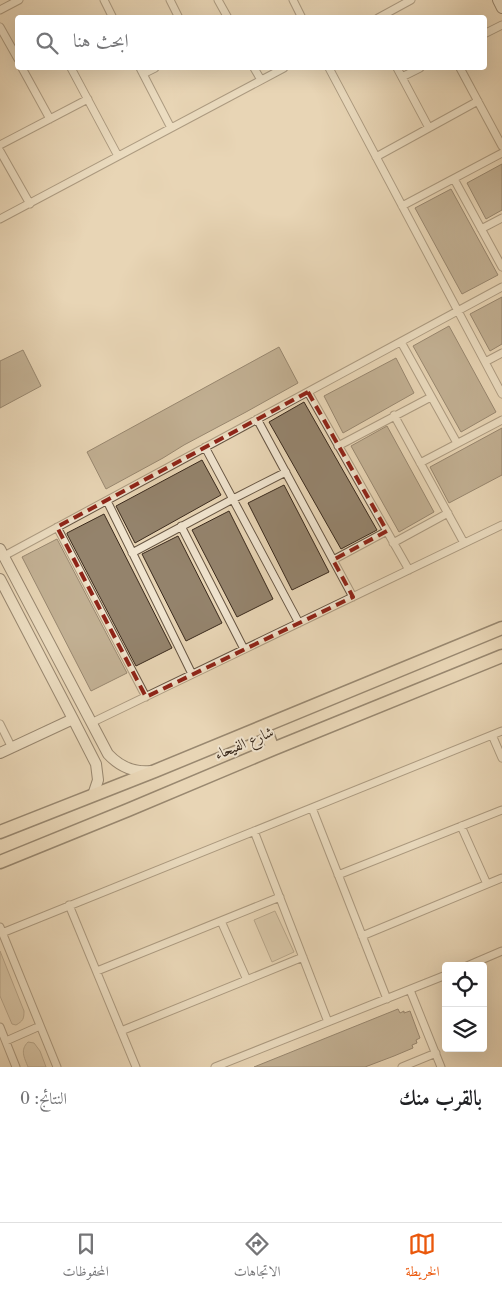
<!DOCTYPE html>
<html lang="ar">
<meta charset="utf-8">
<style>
body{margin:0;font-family:"Libre Caslon Text",Amiri,serif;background:#f2f2f2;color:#202124;direction:rtl}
.controls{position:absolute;right:15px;bottom:15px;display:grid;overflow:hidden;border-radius:5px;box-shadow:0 5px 20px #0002}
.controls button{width:45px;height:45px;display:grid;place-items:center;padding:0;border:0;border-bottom:1px solid #e0e0e0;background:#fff;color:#202124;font:25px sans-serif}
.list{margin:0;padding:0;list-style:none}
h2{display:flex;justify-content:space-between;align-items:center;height:65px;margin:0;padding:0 20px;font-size:21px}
h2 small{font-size:16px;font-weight:400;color:#757577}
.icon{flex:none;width:28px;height:28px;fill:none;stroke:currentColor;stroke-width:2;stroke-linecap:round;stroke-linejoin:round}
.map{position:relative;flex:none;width:502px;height:1067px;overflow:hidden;direction:ltr}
.search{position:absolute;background:#fff;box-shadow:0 5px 20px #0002;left:15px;right:15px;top:15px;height:55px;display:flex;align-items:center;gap:12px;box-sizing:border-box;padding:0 18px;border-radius:5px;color:#757577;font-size:19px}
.sheet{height:155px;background:#fff}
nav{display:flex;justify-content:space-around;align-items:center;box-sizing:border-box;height:70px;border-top:1px solid #e0e0e0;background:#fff;font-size:14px;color:#757577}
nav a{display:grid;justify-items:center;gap:2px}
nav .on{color:#ea580c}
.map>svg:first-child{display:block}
.green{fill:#cab89b;stroke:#82715c}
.building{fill:#94836c;stroke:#3a2a1d}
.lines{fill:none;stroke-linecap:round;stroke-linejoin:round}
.street-casing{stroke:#665543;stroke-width:9}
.secondary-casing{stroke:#3a2a1d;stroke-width:12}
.highway-casing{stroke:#3a2a1d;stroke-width:15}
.street{stroke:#f0e4cf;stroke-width:7}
.secondary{stroke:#f0e4cf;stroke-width:10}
.highway{stroke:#e8d5b5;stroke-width:12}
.marked{fill:none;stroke:#8f2418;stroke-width:4;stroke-dasharray:10 6;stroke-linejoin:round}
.labels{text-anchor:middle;stroke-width:4;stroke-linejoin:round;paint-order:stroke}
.street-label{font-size:15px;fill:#3a2a1d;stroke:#f0e4cf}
</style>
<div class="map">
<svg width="502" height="1067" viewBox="0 0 502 1067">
<rect width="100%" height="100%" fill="#e8d5b5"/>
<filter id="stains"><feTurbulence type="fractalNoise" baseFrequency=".004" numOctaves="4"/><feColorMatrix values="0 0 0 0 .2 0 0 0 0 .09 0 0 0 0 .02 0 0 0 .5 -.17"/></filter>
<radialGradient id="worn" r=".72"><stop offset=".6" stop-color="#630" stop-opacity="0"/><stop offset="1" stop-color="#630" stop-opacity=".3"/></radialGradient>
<path class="green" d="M 275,911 L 294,952 L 272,962 L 254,920 Z
M 0,951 L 24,1011 C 24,1019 23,1021 16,1025 L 12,1024 L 0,996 Z
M 28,1042 L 34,1043 L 40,1051 L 46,1067 L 28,1067 C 24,1057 20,1050 28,1042 Z"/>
<path class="building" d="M 502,164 L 502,210 L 486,219 L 467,183 Z
M 451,189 L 498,275 L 462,294 L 415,208 Z
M 502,297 L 502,344 L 490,351 L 470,314 Z
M 449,326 L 496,412 L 461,432 L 413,346 Z
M 279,347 L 298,383 L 246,412 L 184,445 L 163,458 L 106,489 L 87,452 Z
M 23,350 L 41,386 L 0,408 L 0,361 Z
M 396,358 L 414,393 L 343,433 L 324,396 Z
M 304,402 L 377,530 L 341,549 L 269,422 Z
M 387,426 L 434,512 L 399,532 L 351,446 Z
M 502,428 L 502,475 L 449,503 L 430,467 Z
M 202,460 L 221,495 L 135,543 L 116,506 Z
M 284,485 L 329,572 L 292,590 L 248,503 Z
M 229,511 L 273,599 L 237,617 L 192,530 Z
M 104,514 L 172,648 L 136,666 L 67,534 L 67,533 Z
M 178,536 L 222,623 L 186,641 L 142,554 Z
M 57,539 L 127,673 L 91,691 L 22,557 Z
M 398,1009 L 400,1013 L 404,1011 L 404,1013 L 410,1011 L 420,1038 L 416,1040 L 417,1043 L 412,1045 L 413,1048 L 394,1056 L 365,1067 L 254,1067 Z"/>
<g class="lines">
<g class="street-casing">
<path id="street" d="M 104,0 L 113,18
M 170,0 L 179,18
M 218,0 L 228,18
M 293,0 L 302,18
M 0,10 L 19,0
M 378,18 L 411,0
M 0,27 L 18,59
M 484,34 L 502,25
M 22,68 L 50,119
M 71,68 L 118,156
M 140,68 L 171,128
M 254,68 L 261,80
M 329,68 L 502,394
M 397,68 L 429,128
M 460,68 L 502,146
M 143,74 L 155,68
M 402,77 L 420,68
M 0,145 L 88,99
M 0,151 L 30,204
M 376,157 L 478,101
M 454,179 L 502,267
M 402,206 L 502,153
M 0,219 L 284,68
M 481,229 L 502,218
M 401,342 L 457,443
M 485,362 L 502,353
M 308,392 L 409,570
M 394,415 L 464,543
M 257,419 L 353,597
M 338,446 L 431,397
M 205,447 L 299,623
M 420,463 L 502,420
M 107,501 L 192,674
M 181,526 L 244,649
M 57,527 L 146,697
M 393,543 L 448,513
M 132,553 L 233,499 L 286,472
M 4,556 L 502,287
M 333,560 L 387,531
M 91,723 L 502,525
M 0,724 L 12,748
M 492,735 L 502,758
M 312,808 L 387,999
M 461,826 L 487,884
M 254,831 L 328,1022
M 338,875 L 502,810
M 69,905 L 136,1067
M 221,921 L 247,980
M 0,927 L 57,1067
M 2,933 L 502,731
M 362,936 L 502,878
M 467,966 L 502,951
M 97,971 L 280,897
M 410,990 L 441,1067
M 0,1027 L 16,1067
M 121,1031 L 303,957
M 6,1041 L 40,1026
M 215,1067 L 446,975
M 402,1067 L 436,1053"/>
</g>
<g class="secondary-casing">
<path id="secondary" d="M 498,0 L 502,8
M 0,549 L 108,754 C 120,767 134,773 152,771
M 0,579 L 73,719 L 96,764 L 98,780 L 93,795
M 0,753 L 73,719"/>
</g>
<g class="highway-casing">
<path id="highway" d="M 264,726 L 273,749
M 0,832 L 155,771 L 502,628
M 0,862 L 128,810 L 273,749 L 502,656"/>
</g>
<use href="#street" class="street"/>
<use href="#secondary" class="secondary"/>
<use href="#highway" class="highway"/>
</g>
<path d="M0 0H502V1067H0ZM 308,392 L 387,531 L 333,560 L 353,597 L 146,697 L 57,527 Z" fill="#e8d5b5" fill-opacity=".55" fill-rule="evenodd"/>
<path class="marked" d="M 308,392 L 387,531 L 333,560 L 353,597 L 146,697 L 57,527 Z"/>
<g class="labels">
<g class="street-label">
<text transform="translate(244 743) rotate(-23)" y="5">شارع الفيحاء</text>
</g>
</g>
<rect width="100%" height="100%" filter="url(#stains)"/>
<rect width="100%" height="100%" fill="url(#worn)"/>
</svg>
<div class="controls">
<button><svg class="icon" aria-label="locate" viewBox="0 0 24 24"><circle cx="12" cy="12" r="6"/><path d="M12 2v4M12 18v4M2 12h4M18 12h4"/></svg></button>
<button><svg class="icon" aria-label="layers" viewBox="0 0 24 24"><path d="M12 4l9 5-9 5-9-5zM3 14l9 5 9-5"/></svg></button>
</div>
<div class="search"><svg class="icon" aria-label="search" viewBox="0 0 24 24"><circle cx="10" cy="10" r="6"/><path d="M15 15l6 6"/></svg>ابحث هنا</div>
</div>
<section class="sheet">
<h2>بالقرب منك<small>النتائج: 0</small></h2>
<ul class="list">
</ul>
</section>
<nav>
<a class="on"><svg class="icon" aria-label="map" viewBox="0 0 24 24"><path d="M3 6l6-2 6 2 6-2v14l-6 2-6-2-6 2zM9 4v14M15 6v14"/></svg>الخريطة</a>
<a><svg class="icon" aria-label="directions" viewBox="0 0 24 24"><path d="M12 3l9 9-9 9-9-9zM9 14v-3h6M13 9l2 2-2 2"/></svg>الاتجاهات</a>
<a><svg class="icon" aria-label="saved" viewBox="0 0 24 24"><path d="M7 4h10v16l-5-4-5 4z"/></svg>المحفوظات</a>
</nav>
